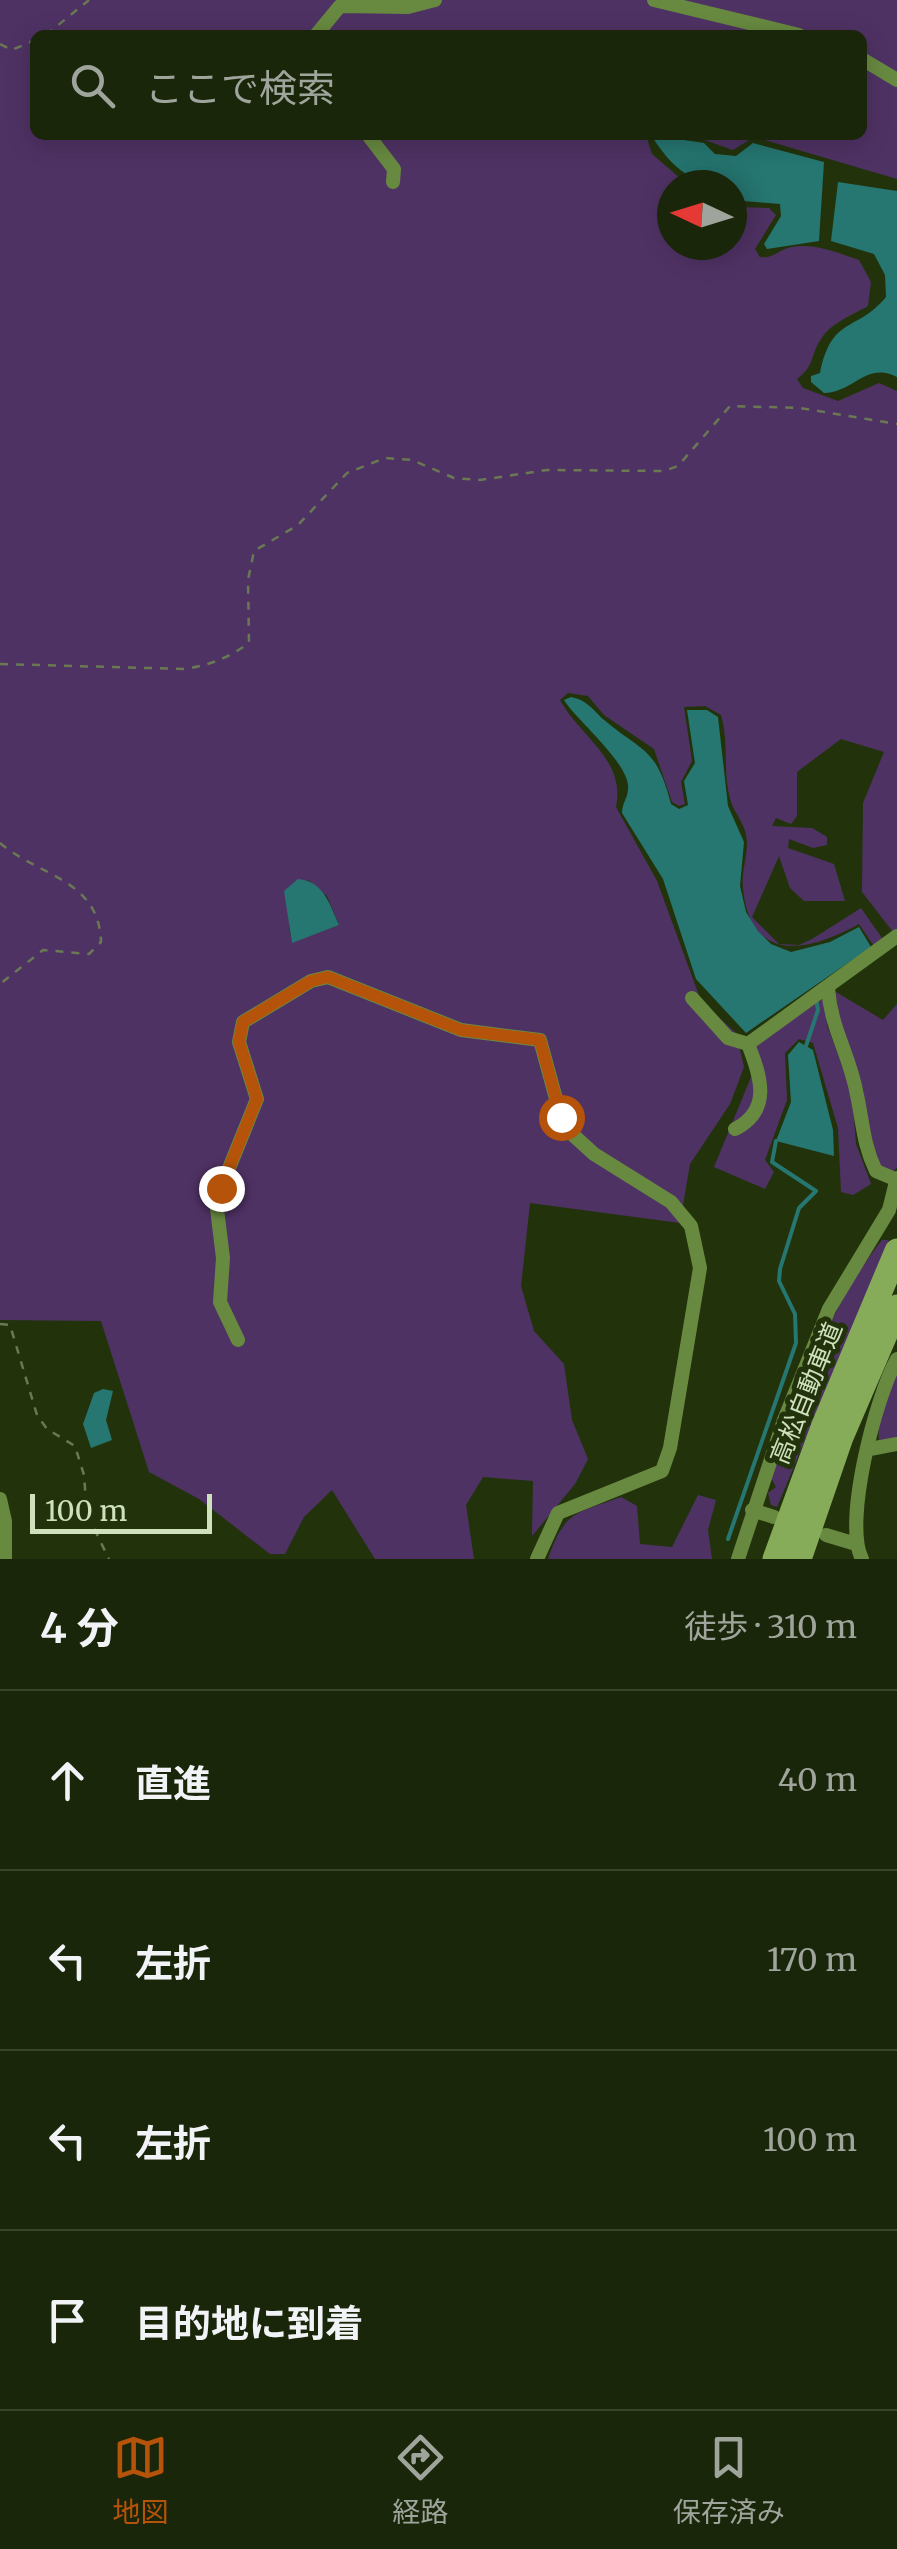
<!DOCTYPE html>
<html lang="ja">
<meta charset="utf-8">
<style>
body{margin:0;font-family:Merriweather,"Noto Sans JP",serif;background:#232e12;color:#f1f3f6}
.compass{position:absolute;left:657px;top:170px;width:90px;height:90px;border-radius:50%;background:#1a2609;box-shadow:0 5px 25px #0003;rotate:274deg}
.scale{position:absolute;left:30px;bottom:25px;width:182px;box-sizing:border-box;padding-left:10px;border:5px solid #cee1bc;border-top:0;font-size:28px;line-height:35px;white-space:nowrap;color:#cee1bc;-webkit-text-stroke:8px #22330c;paint-order:stroke}
.stop{position:absolute;width:30px;height:30px;margin:-22px;border:8px solid #b45309;border-radius:50%;background:#fff}
.stop.end{background:#b45309;border-color:#fff;box-shadow:0 2px 10px #0008}
.list{margin:0;padding:0;list-style:none}
h2{display:flex;justify-content:space-between;align-items:center;height:130px;margin:0;padding:0 40px;font-size:42px}
h2 small{font-size:32px;font-weight:400;color:#9fa59c}
.list li{display:grid;grid-template-columns:65px 1fr auto;gap:30px;align-items:center;box-sizing:border-box;height:180px;padding:0 40px;border-top:2px solid #38432a}
.list b{display:block;font-size:38px;white-space:nowrap}
.list em{font-size:32px;font-style:normal;color:#9fa59c}
.icon{flex:none;width:55px;height:55px;fill:none;stroke:currentColor;stroke-width:2;stroke-linecap:round;stroke-linejoin:round}
.map{position:relative;flex:none;width:897px;height:1559px;overflow:hidden}
.search{position:absolute;background:#1a2609;box-shadow:0 5px 25px #0003;left:30px;right:30px;top:30px;height:110px;display:flex;align-items:center;gap:25px;box-sizing:border-box;padding:0 35px;border-radius:15px;color:#9fa59c;font-size:38px}
.sheet{height:850px;background:#1a2609}
nav{display:flex;justify-content:space-around;align-items:center;box-sizing:border-box;height:140px;border-top:2px solid #38432a;background:#1a2609;font-size:28px;color:#9fa59c}
nav a{display:grid;justify-items:center;gap:5px}
nav .on{color:#b45309}
.map>svg:first-child{display:block}
.green{fill:#4f3264;fill-rule:evenodd}
.water{fill:#267671}
.lines{fill:none;stroke-linecap:round;stroke-linejoin:round}
.stream{stroke:#267671;stroke-width:4}
.path{stroke:#687953;stroke-width:2.5;stroke-dasharray:8 8;stroke-linecap:butt}
.street{stroke:#688a40;stroke-width:14}
.highway{stroke:#86ac5a;stroke-width:25}
.route{stroke:#b45309;stroke-width:12}
.labels{text-anchor:middle;stroke-width:10;stroke-linejoin:round;paint-order:stroke}
.street-label{font-size:25px;fill:#cee1bc;stroke:#22330c}
</style>
<div class="map">
<svg width="897" height="1559" viewBox="0 0 897 1559">
<rect width="100%" height="100%" fill="#22330c"/>
<path class="green" d="M 0,0 L 897,0 L 897,179 L 754,137 L 733,150 L 690,135 L 862,135 L 862,35 L 35,35 L 35,135 L 646,135 L 652,154 L 688,185 L 672,185 L 672,245 L 732,245 L 732,207 L 769,208 L 776,215 L 755,249 L 760,257 C 774,259 779,249 792,247 C 814,243 838,253 859,260 L 871,282 L 868,306 C 852,315 831,323 821,339 C 810,355 815,366 797,379 L 803,388 L 838,401 L 879,383 L 897,391 L 897,929 L 893,932 L 862,892 L 863,803 L 884,752 L 841,739 L 797,772 L 797,816 L 791,824 L 776,818 L 772,826 L 812,828 L 827,837 L 827,845 L 813,848 L 789,839 L 788,848 L 834,864 L 845,901 L 804,901 L 790,888 L 779,856 L 752,917 L 779,944 L 799,945 L 812,939 L 861,908 L 882,938 L 874,946 L 859,924 C 810,951 751,966 743,889 C 741,874 747,858 747,843 C 747,828 739,819 733,807 C 721,778 730,745 721,715 L 705,706 L 684,707 L 692,761 L 681,782 L 685,804 L 679,806 L 672,802 L 654,749 L 604,715 L 588,696 L 568,693 L 560,700 C 579,736 626,759 616,807 L 657,881 L 701,1001 L 736,1033 L 744,1067 L 730,1104 L 690,1164 L 680,1223 L 530,1203 L 521,1286 L 534,1331 L 564,1364 L 572,1420 L 588,1459 L 575,1484 L 532,1536 L 533,1481 L 483,1477 L 466,1505 L 474,1559 L 375,1559 L 332,1490 L 304,1517 L 285,1554 L 270,1554 L 199,1499 L 149,1472 L 101,1321 L 0,1320 ZM 308,880 L 327,896 L 339,925 L 292,942 L 289,927 Z
M 836,992 L 883,1020 L 897,1004 L 897,1167 L 893,1172 L 880,1167 L 864,1121 L 864,1092 L 837,1017 Z
M 825,997 L 827,1025 L 852,1093 L 856,1144 L 871,1184 L 853,1195 L 841,1192 L 838,1128 L 813,1043 L 799,1039 L 785,1053 L 787,1100 L 765,1160 L 774,1172 L 765,1189 L 714,1167 L 756,1065 L 754,1046 Z
M 882,1240 L 889,1240 L 777,1507 L 771,1505 L 768,1493 L 776,1487 L 771,1478 C 799,1395 827,1309 882,1240 Z
M 897,1368 L 897,1440 L 880,1445 C 874,1420 888,1392 897,1368 Z
M 698,1495 L 716,1500 L 708,1530 L 712,1559 L 548,1559 C 565,1510 575,1514 621,1497 L 637,1506 L 640,1544 L 672,1547 Z"/>
<path class="water" d="M 651,135 L 704,143 L 715,154 L 736,156 L 753,143 L 824,162 L 819,241 L 767,249 L 764,244 L 781,216 L 780,204 L 732,200 L 732,185 C 691,185 673,169 651,135 Z
M 838,182 L 897,191 L 897,377 C 867,361 854,392 824,393 L 811,382 L 811,376 L 820,373 C 832,315 856,333 886,297 L 885,275 L 874,254 L 831,241 Z
M 571,697 C 587,700 592,709 603,719 C 643,753 656,746 671,804 L 679,809 L 688,805 L 684,781 L 695,763 L 687,710 L 707,710 L 718,717 L 728,806 L 744,842 L 740,886 L 746,912 L 758,931 L 771,944 L 791,952 L 830,942 L 859,927 L 871,947 L 746,1033 L 696,979 L 663,879 L 622,813 C 622,804 627,799 628,790 C 632,765 576,720 564,700 Z
M 298,879 C 324,881 330,905 339,925 L 292,943 L 284,891 Z
M 799,1042 L 813,1050 L 833,1130 L 834,1156 L 776,1141 L 791,1102 L 788,1055 Z
M 103,1389 L 113,1391 L 106,1420 L 112,1440 L 91,1448 L 83,1424 L 94,1393 Z"/>
<g class="lines">
<path class="stream" d="M 806,1046 L 818,1010 L 816,999
M 728,1539 L 796,1343 L 795,1314 L 779,1281 L 780,1269 L 799,1208 L 816,1191 L 772,1162 L 776,1141"/>
<path class="path" d="M 46,35 L 89,0
M 0,44 L 12,50 L 35,40
M 0,664 L 185,669 C 210,665 228,658 249,643 L 248,580 L 254,551 L 298,525 L 347,473 L 385,458 L 412,460 L 454,478 L 480,480 L 547,470 L 664,471 L 678,466 L 730,406 L 800,408 L 897,424
M 0,843 C 40,877 99,879 101,942 L 89,954 L 43,950 L 0,984
M 0,1324 L 10,1325 L 37,1415 L 47,1429 L 75,1446 L 84,1475 L 87,1514 L 109,1559"/>
<path class="street" d="M 654,0 L 799,35
M 316,35 L 340,6 L 408,7 L 435,0
M 862,59 L 897,80
M 368,135 L 394,169 L 393,182
M 828,988 C 831,1030 850,1055 857,1095 C 863,1123 863,1144 876,1171 L 895,1179
M 692,998 L 728,1038 L 748,1044
M 748,1044 L 897,936
M 735,1129 C 772,1110 761,1077 748,1044
M 238,1340 L 220,1302 L 223,1258 L 217,1209 L 221,1188 L 257,1099 L 239,1042 L 243,1022 L 311,981 L 328,977 L 461,1030 L 540,1040 L 561,1117 L 571,1133 L 594,1154 L 671,1202 L 691,1226 L 700,1268 L 670,1448 L 662,1471 L 558,1513 L 537,1559
M 870,1449 L 897,1444
M 0,1499 L 5,1521 L 5,1559
M 752,1510 L 774,1517
M 826,1535 L 856,1544
M 738,1559 L 784,1420 L 829,1309 L 889,1210 L 897,1178
M 862,1559 C 843,1522 876,1396 897,1359"/>
<path class="highway" d="M 775,1559 L 824,1425 L 897,1251
M 799,1559 L 841,1437 L 897,1307"/>
</g>
<g class="lines">
<path class="route" d="M 221,1188 L 257,1099 L 239,1042 L 243,1022 L 311,981 L 328,977 L 461,1030 L 540,1040 L 561,1117"/>
</g>
<g class="labels">
<g class="street-label">
<text transform="translate(806 1393) rotate(-68)" y="9">高松自動車道</text>
</g>
</g>
</svg>
<svg class="compass" viewBox="-18 -18 36 36"><path d="M0-13l5 13h-10z" fill="#e53935"/><path d="M0 13l5-13h-10z" fill="#9fa59c"/></svg>
<div class="scale">100 m</div>
<div class="stop" style="left:561px;top:1117px"></div>
<div class="stop end" style="left:221px;top:1188px"></div>
<div class="search"><svg class="icon" aria-label="search" viewBox="0 0 24 24"><circle cx="10" cy="10" r="6"/><path d="M15 15l6 6"/></svg>ここで検索</div>
</div>
<section class="sheet">
<h2>4 分<small>徒歩 · 310 m</small></h2>
<ul class="list">
<li><svg class="icon" aria-label="ahead" viewBox="0 0 24 24"><path d="M12 20V5M6 11l6-6 6 6"/></svg><div><b>直進</b></div><em>40 m</em></li>
<li><svg class="icon" aria-label="left" viewBox="0 0 24 24"><path d="M17 20v-9H6M10 6l-5 5 5 5"/></svg><div><b>左折</b></div><em>170 m</em></li>
<li><svg class="icon" aria-label="left" viewBox="0 0 24 24"><path d="M17 20v-9H6M10 6l-5 5 5 5"/></svg><div><b>左折</b></div><em>100 m</em></li>
<li><svg class="icon" aria-label="arrive" viewBox="0 0 24 24"><path d="M6 21V4h12l-3 4 3 4H6"/></svg><div><b>目的地に到着</b></div></li>
</ul>
</section>
<nav>
<a class="on"><svg class="icon" aria-label="map" viewBox="0 0 24 24"><path d="M3 6l6-2 6 2 6-2v14l-6 2-6-2-6 2zM9 4v14M15 6v14"/></svg>地図</a>
<a><svg class="icon" aria-label="directions" viewBox="0 0 24 24"><path d="M12 3l9 9-9 9-9-9zM9 14v-3h6M13 9l2 2-2 2"/></svg>経路</a>
<a><svg class="icon" aria-label="saved" viewBox="0 0 24 24"><path d="M7 4h10v16l-5-4-5 4z"/></svg>保存済み</a>
</nav>
